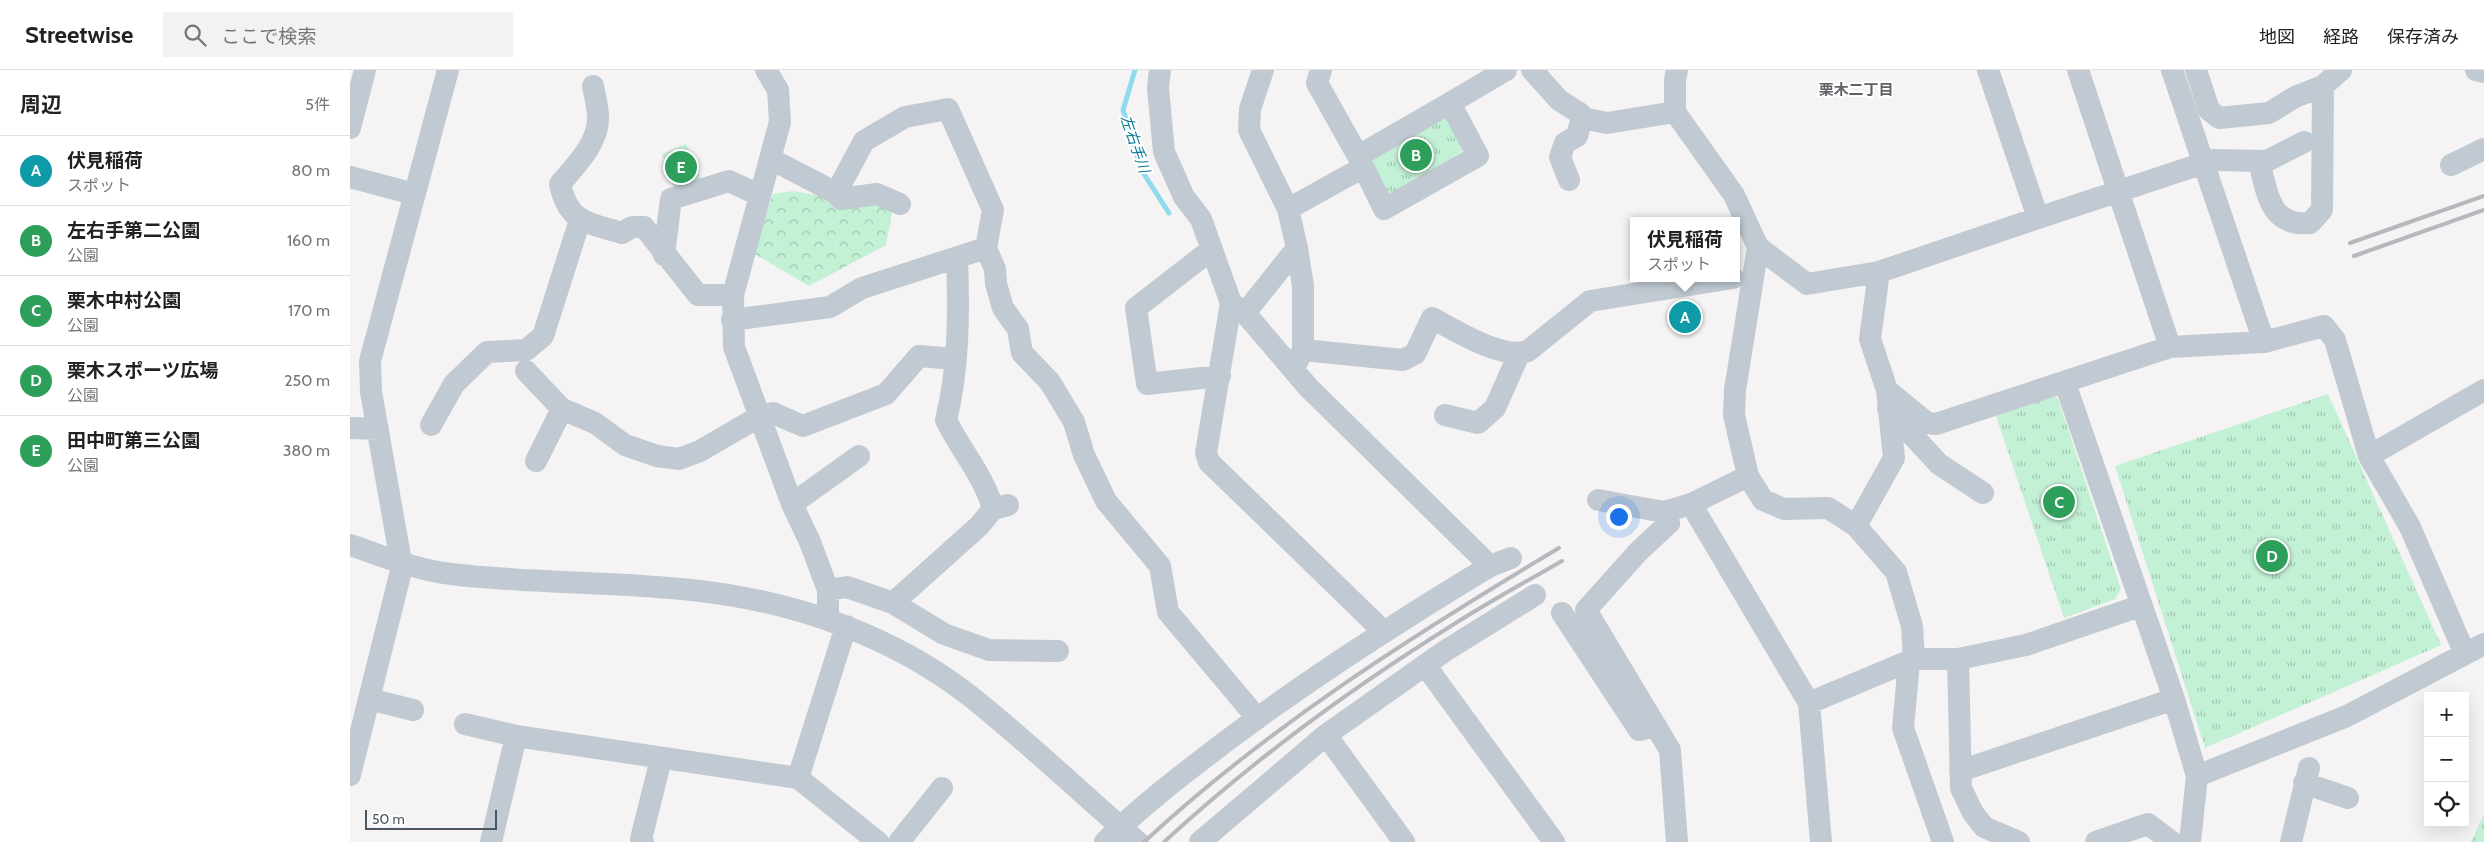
<!DOCTYPE html>
<html lang="ja">
<meta charset="utf-8">
<style>
body{margin:0;font-family:Cabin,"Noto Sans JP",sans-serif;background:#f2f2f2;color:#222}
.controls{position:absolute;right:15px;bottom:15px;display:grid;overflow:hidden;border-radius:0px;box-shadow:0 5px 20px #0002}
.controls button{width:45px;height:45px;display:grid;place-items:center;padding:0;border:0;border-bottom:1px solid #e0e0e0;background:#fff;color:#222;font:25px sans-serif}
.scale{position:absolute;left:15px;bottom:12px;width:132px;box-sizing:border-box;padding-left:5px;border:2px solid #4a5661;border-top:0;font-size:14px;line-height:18px;white-space:nowrap;color:#4a5661;-webkit-text-stroke:4px #fff;paint-order:stroke}
.you{position:absolute;left:1268px;top:446px;width:18px;height:18px;margin:-12px;border:4px solid #fff;border-radius:50%;background:#1a73e8;box-shadow:0 0 0 8px #1a73e833}
.badge{display:grid;place-items:center;width:32px;height:32px;border-radius:50%;background:#111827;color:#fff;font-size:16px;font-weight:700}
.pin{position:absolute;translate:-50% -50%;border:2px solid #fff;box-shadow:0 1px 5px #0006}
.popup{position:absolute;left:1280px;top:147px;width:110px;height:65px;box-sizing:border-box;display:grid;place-content:center;border-radius:0px;background:#fff;filter:drop-shadow(0 1px 4px #0005);font-size:16px;white-space:nowrap;color:#767676}
.popup b{font-size:19px;color:#222}
.popup::after{content:'';position:absolute;left:50%;top:100%;margin-left:-10px;border:10px solid transparent;border-top-color:#fff}
.list{margin:0;padding:0;list-style:none}
h2{display:flex;justify-content:space-between;align-items:center;height:65px;margin:0;padding:0 20px;font-size:21px}
h2 small{font-size:16px;font-weight:400;color:#767676}
.list li{display:grid;grid-template-columns:32px 1fr auto;gap:15px;align-items:center;box-sizing:border-box;height:70px;padding:0 20px;border-top:1px solid #e0e0e0}
.list b{display:block;font-size:19px;white-space:nowrap}
.list p{margin:0;font-size:16px;white-space:nowrap;color:#767676}
.list em{font-size:16px;font-style:normal;color:#767676}
.icon{flex:none;width:28px;height:28px;fill:none;stroke:currentColor;stroke-width:2;stroke-linecap:round;stroke-linejoin:round}
.map{position:relative;flex:none;width:2134px;height:772px;overflow:hidden}
header{display:flex;align-items:center;gap:30px;box-sizing:border-box;height:70px;padding:0 25px;background:#fff;border-bottom:1px solid #e0e0e0}
header strong{font-size:24px}
nav{display:flex;gap:28px;margin-inline-start:auto;font-size:18px}
.search{width:350px;height:45px;background:#f2f2f2;display:flex;align-items:center;gap:12px;box-sizing:border-box;padding:0 18px;border-radius:0px;color:#767676;font-size:19px}
main{display:flex}
aside{flex:1;background:#fff}
.map>svg:first-child{display:block}
.forest{fill:url(#forest-crowns)}
.park{fill:url(#park-tufts)}
.lines{fill:none;stroke-linecap:round;stroke-linejoin:round}
.stream{stroke:#90daee;stroke-width:5}
.minor{stroke:#c1cad2;stroke-width:22}
.rail{stroke:#b5b8bd;stroke-width:4}
.labels{text-anchor:middle;stroke-width:4;stroke-linejoin:round;paint-order:stroke}
.neighbourhood-label{font-size:15px;font-weight:bold;fill:#5f6368;stroke:#fff}
.water-label{font-size:15px;font-style:italic;fill:#0c7c9b;stroke:#fff}
</style>
<header>
<strong>Streetwise</strong>
<div class="search"><svg class="icon" aria-label="search" viewBox="0 0 24 24"><circle cx="10" cy="10" r="6"/><path d="M15 15l6 6"/></svg>ここで検索</div>
<nav><a>地図</a><a>経路</a><a>保存済み</a></nav>
</header>
<main>
<aside>
<h2>周辺<small>5件</small></h2>
<ul class="list">
<li><span class="badge" style="background:#0f9aa8">A</span><div><b>伏見稲荷</b><p>スポット</p></div><em>80 m</em></li>
<li><span class="badge" style="background:#2e9e5b">B</span><div><b>左右手第二公園</b><p>公園</p></div><em>160 m</em></li>
<li><span class="badge" style="background:#2e9e5b">C</span><div><b>栗木中村公園</b><p>公園</p></div><em>170 m</em></li>
<li><span class="badge" style="background:#2e9e5b">D</span><div><b>栗木スポーツ広場</b><p>公園</p></div><em>250 m</em></li>
<li><span class="badge" style="background:#2e9e5b">E</span><div><b>田中町第三公園</b><p>公園</p></div><em>380 m</em></li>
</ul>
</aside>
<div class="map">
<svg width="2134" height="772" viewBox="0 0 2134 772">
<defs>
<pattern id="forest-crowns" width="20" height="18" patternUnits="userSpaceOnUse" patternTransform="scale(1.25)"><rect width="20" height="18" fill="#c3f1d5"/><path d="M2 6a3 3 0 1 1 6 0M12 15a3 3 0 1 1 6 0" fill="none" stroke="#a0c6b0"/></pattern>
<pattern id="park-tufts" width="24" height="20" patternUnits="userSpaceOnUse" patternTransform="scale(1.25)"><rect width="24" height="20" fill="#c3f1d5"/><path d="M3 7l-1-3M5 7V3M7 7l1-3M15 17l-1-3M17 17v-4M19 17l1-3" fill="none" stroke="#a0c6b0"/></pattern>
</defs>
<rect width="100%" height="100%" fill="#f5f3f3"/>
<path class="forest" d="M 443,121 L 543,138 L 536,175 L 459,216 L 403,183 L 423,124 Z"/>
<path class="park" d="M 1093,46 L 1101,51 L 1115,76 L 1110,83 L 1044,124 L 1035,124 L 1021,97 L 1022,87 Z
M 336,74 L 352,111 L 324,119 L 312,84 Z
M 1704,324 L 1708,329 L 1771,519 L 1765,529 L 1714,548 L 1646,346 Z
M 1978,324 L 2091,575 L 1855,678 L 1765,396 Z
M 2134,744 L 2134,772 L 2121,772 Z"/>
<g class="lines">
<path class="stream" d="M 785,0 L 773,40 L 792,101 L 819,143"/>
<path class="minor" d="M 416,0 L 428,20 L 430,52 L 383,225 L 384,277 L 442,434 L 460,472 L 478,520 L 478,549
M 810,0 L 808,18 L 814,82 L 834,127 L 851,149 L 881,233 L 856,383 L 859,392 L 1033,561
M 913,0 L 900,39 L 899,60 L 938,139 L 947,178 L 953,216 L 953,280 L 946,294
M 971,0 L 967,13 L 1008,86 L 1034,139 L 1128,86 L 1100,33 L 1156,0
M 1182,0 L 1209,30 L 1231,44 L 1232,48 L 1257,53 L 1325,42 L 1384,125 L 1408,177 L 1457,214 L 1529,202 L 1688,148 L 1638,0
M 1728,0 L 1820,277
M 1822,0 L 1914,272
M 1846,0 L 1859,40 L 1869,48 L 1919,43 L 1945,27 L 1973,16 L 1991,0
M 2126,0 L 2134,2
M 243,16 C 245,26 248,37 248,47 C 249,73 225,96 210,114 C 218,153 239,153 272,163 L 282,157 L 294,157 L 348,225 L 383,225
M 1325,42 L 1325,10 L 1327,0
M 0,58 L 15,0
M 1008,86 L 1100,33
M 421,89 L 486,123 L 491,129 L 527,124 L 550,134
M 1909,91 C 1917,122 1919,157 1960,153 L 1972,140 L 1973,16
M 2101,95 L 2134,79
M 0,107 L 64,124
M 1219,110 L 1210,87 L 1215,73 L 1227,66 L 1232,48
M 938,139 L 1012,98
M 1688,148 L 1863,90 L 1917,91 L 1954,72
M 1408,177 L 1385,320 L 1384,345 L 1398,406 L 1413,430 L 1434,439 L 1478,438 L 1506,456 L 1546,502 L 1562,556 L 1564,589
M 636,178 L 645,199 L 646,214 L 653,238 L 668,259 L 672,283 L 700,312 L 724,352 L 734,385 L 756,431 L 810,496 L 818,542 L 907,648
M 862,179 L 786,238 L 797,314 L 870,306
M 314,185 L 321,129 L 379,111 L 409,125
M 607,189 C 609,242 609,298 596,350 C 611,381 634,406 643,439
M 1529,202 L 1520,269 L 1537,320 L 1577,353 L 1586,354 L 1820,277 L 1914,272 L 1974,256 L 1985,270 L 2019,386 L 2060,457 L 2115,584
M 895,243 L 947,178
M 382,250 L 480,237 L 512,218 L 636,178 L 643,140 L 598,39 L 555,47 L 514,71 L 486,123
M 953,280 L 1053,290 L 1065,284 L 1082,248 C 1105,260 1152,290 1178,281 L 1240,231 L 1383,208
M 176,301 L 212,339 L 245,353 L 275,375 L 307,386 L 329,389 L 350,381 L 410,346 L 423,343 L 453,356 L 536,324 L 569,286 L 605,289
M 1715,313 L 1824,629 L 1847,706 L 1840,772
M 1538,339 L 1589,394 L 1633,423
M 1095,345 L 1128,353 L 1145,338 L 1169,284
M 81,355 L 104,314 L 137,282 L 176,280 L 193,266 L 230,150
M 0,358 L 28,359
M 2019,386 L 2134,320
M 186,391 L 212,339
M 1248,430 L 1314,442
M 442,434 L 509,386
M 1341,434 L 1459,633 L 1471,772
M 1506,456 L 1544,388 L 1537,320
M 0,475 C 33,486 66,500 101,504 C 183,514 267,511 350,521 C 446,532 543,566 620,626 C 678,672 732,724 788,772
M 51,492 L 21,322 L 20,291 L 98,0
M 1140,496 L 1161,488
M 478,520 L 497,517 L 543,533 L 594,564 L 639,580 L 708,581
M 543,533 L 629,456 L 643,439 L 658,435
M 1212,543 L 1289,660 L 1306,656
M 1608,589 L 1611,718 L 1623,743 L 1634,757 L 1669,772
M 1559,592 L 1553,658 L 1593,772
M 1075,595 L 1204,772
M 19,629 L 63,640
M 1459,633 L 1564,589 L 1608,589 L 1676,575 L 1790,536
M 115,654 L 166,666 L 448,708 L 496,556
M 976,665 L 1054,772
M 1610,701 L 1824,629
M 0,705 L 53,493
M 1847,706 L 1997,646 L 2134,574
M 448,708 L 528,772
M 1954,713 L 1998,728
M 141,772 L 166,666
M 293,772 L 291,769 L 311,689
M 549,772 L 592,718
M 755,772 C 792,735 833,704 875,672 C 960,608 1049,551 1140,496 L 958,317 L 895,243 L 881,233
M 850,772 L 976,665 L 1095,581 L 1185,525
M 1327,772 L 1320,680 L 1236,540 L 1289,481 L 1319,453 L 1314,442 L 1341,434 L 1398,406
M 1746,772 L 1798,754 L 1822,772
M 1941,772 L 1959,698"/>
<path class="rail" d="M 2000,173 L 2134,126
M 2004,186 L 2134,140
M 794,772 C 919,656 1063,565 1209,478
M 814,772 C 902,691 1000,619 1101,556 C 1137,533 1175,512 1212,491"/>
</g>
<g class="labels">
<g class="neighbourhood-label">
<text x="1506" y="25">栗木二丁目</text>
</g>
<g class="water-label">
<text transform="translate(785 74) rotate(71)" y="5">左右手川</text>
</g>
</g>
</svg>
<div class="controls">
<button>+</button>
<button>−</button>
<button><svg class="icon" aria-label="locate" viewBox="0 0 24 24"><circle cx="12" cy="12" r="6"/><path d="M12 2v4M12 18v4M2 12h4M18 12h4"/></svg></button>
</div>
<div class="scale">50 m</div>
<div class="you"></div>
<div class="pin badge" style="left:1335px;top:247px;background:#0f9aa8">A</div>
<div class="popup"><b>伏見稲荷</b>スポット</div>
<div class="pin badge" style="left:1066px;top:85px;background:#2e9e5b">B</div>
<div class="pin badge" style="left:1709px;top:432px;background:#2e9e5b">C</div>
<div class="pin badge" style="left:1922px;top:486px;background:#2e9e5b">D</div>
<div class="pin badge" style="left:331px;top:97px;background:#2e9e5b">E</div>
</div>
</main>
